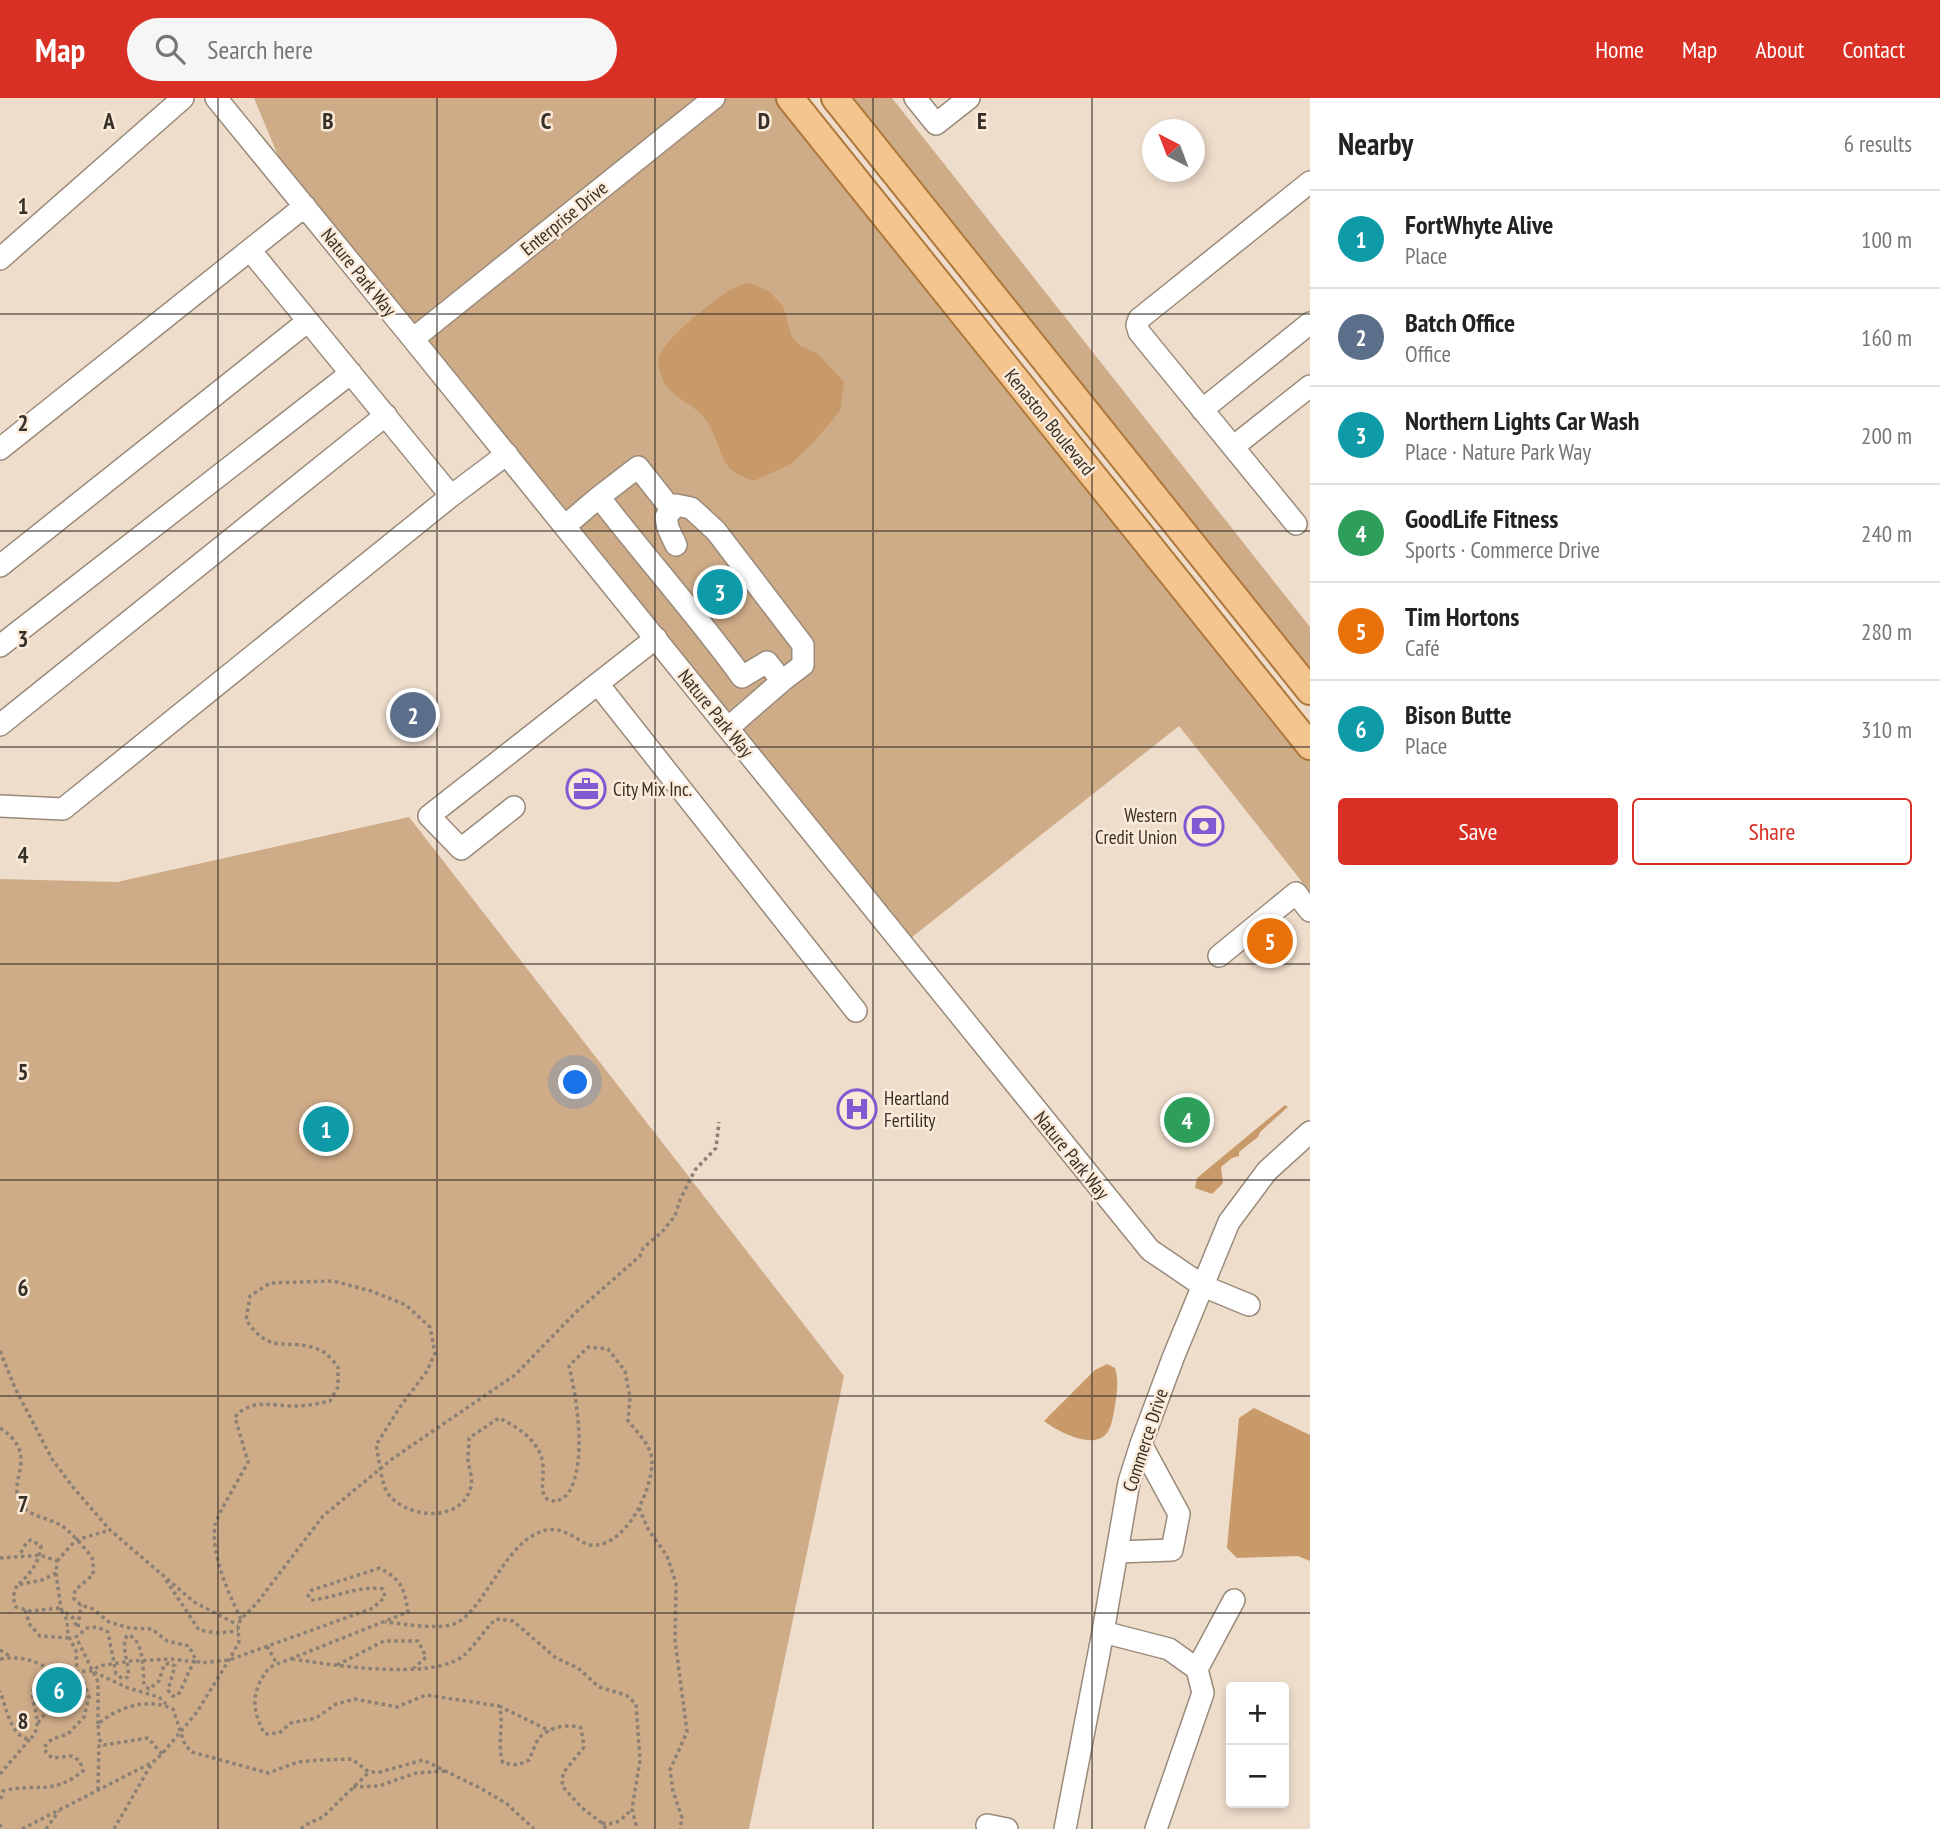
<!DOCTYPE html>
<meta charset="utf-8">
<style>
body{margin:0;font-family:"PT Sans Narrow",sans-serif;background:#f6f6f6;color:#222}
.controls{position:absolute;right:21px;bottom:21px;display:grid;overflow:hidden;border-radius:7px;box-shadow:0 4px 10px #0003}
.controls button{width:63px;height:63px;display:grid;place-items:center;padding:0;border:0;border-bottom:2px solid #e0e0e0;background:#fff;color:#222;font:35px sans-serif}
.compass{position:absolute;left:1142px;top:21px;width:63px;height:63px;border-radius:50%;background:#fff;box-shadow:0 4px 10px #0003;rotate:318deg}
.you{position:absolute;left:576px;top:985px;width:24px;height:24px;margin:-18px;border:5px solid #fff;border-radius:50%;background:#1a73e8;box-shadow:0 0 0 10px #1a73e833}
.badge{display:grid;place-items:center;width:46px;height:46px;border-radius:50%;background:#d93025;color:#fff;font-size:23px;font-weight:700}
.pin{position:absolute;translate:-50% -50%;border:4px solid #fff;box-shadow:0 2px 7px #0006}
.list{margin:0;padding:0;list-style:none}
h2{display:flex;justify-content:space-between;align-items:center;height:91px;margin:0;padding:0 28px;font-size:30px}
h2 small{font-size:23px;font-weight:400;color:#767676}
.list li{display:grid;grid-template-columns:46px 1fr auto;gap:21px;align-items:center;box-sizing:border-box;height:98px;padding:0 28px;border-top:2px solid #e0e0e0}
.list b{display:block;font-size:26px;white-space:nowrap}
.list p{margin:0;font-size:23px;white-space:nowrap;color:#767676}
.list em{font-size:23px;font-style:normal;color:#767676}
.actions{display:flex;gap:14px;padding:21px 28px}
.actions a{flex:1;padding:16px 0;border:2px solid #d93025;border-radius:7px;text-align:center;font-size:24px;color:#d93025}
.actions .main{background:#d93025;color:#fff}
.icon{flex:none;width:38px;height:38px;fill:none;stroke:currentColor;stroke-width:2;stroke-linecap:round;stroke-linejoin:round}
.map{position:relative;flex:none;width:1310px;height:1731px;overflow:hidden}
header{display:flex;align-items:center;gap:42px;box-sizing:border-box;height:98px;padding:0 35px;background:#d93025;color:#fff}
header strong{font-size:33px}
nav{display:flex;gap:38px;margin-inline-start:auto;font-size:24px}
.search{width:490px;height:63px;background:#f6f6f6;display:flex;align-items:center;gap:18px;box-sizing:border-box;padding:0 24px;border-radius:38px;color:#767676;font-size:26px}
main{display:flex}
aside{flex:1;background:#fff}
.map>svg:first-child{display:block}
.green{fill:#cfac88}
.water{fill:#c99a69}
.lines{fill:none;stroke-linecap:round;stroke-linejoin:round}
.minor-casing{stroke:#9a8a7a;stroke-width:24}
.major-casing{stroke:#ad783a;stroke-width:30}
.path{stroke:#8c8074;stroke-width:3.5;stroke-dasharray:3.5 3.5;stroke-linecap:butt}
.minor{stroke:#fff;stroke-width:21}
.major{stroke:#f4c58e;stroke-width:26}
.grid{fill:none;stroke:#373029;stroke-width:2;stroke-opacity:0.55}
.labels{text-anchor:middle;stroke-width:5;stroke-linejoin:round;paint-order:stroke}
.street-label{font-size:19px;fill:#373029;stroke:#fcead9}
.poi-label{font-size:19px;fill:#373029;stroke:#fcead9;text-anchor:start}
.grid-label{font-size:23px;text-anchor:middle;font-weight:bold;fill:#373029;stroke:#fcead9;stroke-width:5;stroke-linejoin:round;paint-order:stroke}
</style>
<header>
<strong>Map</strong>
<div class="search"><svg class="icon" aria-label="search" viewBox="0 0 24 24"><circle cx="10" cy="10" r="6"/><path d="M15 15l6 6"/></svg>Search here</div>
<nav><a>Home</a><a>Map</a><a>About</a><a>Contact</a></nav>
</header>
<main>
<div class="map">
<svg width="1310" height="1731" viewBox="0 0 1310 1731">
<rect width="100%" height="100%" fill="#efddcc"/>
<path class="green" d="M 254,0 L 790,0 L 1310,648 L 1310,794 L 1179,628 L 902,847 L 294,96 Z
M 845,0 L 892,0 L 1310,529 L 1310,590 Z
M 409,719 L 844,1278 L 749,1731 L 0,1731 L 0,781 L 117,784 Z"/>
<path class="water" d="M 750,185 L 770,194 L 783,208 L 792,239 L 801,248 L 818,256 L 844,284 L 840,313 L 814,344 L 791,366 L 754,383 C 714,370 726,353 707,324 C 696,306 674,302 664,284 C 662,280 658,268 658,263 C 660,243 717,199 735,189 C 740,187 745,186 750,185 Z
M 1285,1007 L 1288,1009 L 1260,1034 L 1258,1039 L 1239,1054 L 1239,1058 L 1232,1060 L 1221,1069 L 1223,1085 L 1212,1096 L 1195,1090 L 1197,1080 Z
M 1107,1266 L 1115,1270 C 1119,1283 1117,1294 1115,1308 C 1113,1317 1112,1332 1104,1338 C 1089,1350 1057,1333 1044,1323 L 1095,1272 Z
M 1254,1310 L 1310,1337 L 1310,1463 L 1298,1458 L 1237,1460 L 1227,1450 L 1239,1320 Z"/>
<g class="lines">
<g class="minor-casing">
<path id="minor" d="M 216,0 L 413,241 L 1150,1152 L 1203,1188 L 1249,1207
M 915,0 L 936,26 L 969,0
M 250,152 L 451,398 L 507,356
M 0,161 L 183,0
M 413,241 L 714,0
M 1202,312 L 1310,225
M 1233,349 L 1310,288
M 0,351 L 305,108
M 599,399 L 638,369 L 672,412
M 1296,426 L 1139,234 L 1137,227 L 1139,221 L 1310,84
M 565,428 L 599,399 C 646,460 697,517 742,579 L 767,564 L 782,583 L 728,630
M 676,447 L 668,430 L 666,419 L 676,407 L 691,410 L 716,433 L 803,547 L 803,567 L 782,583
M 0,468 L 308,223
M 0,548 L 351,275
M 598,586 L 856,913
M 0,627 L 386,317
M 0,708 L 63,711 L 451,398
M 514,709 L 461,751 L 429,718 L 656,540
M 1219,858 L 1296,795 L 1310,813
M 1117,1454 L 1172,1452 L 1179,1416 L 1141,1346
M 1103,1534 L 1169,1551 L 1197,1571 L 1203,1595 L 1156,1731
M 1197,1571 L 1234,1502
M 987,1727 L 1007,1731
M 1065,1731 L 1103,1534 L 1129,1384 L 1141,1346 L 1173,1260 L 1229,1124 L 1267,1073 L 1310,1034"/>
</g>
<g class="major-casing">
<path id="major" d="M 790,0 L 1310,648
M 835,0 L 1310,593"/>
</g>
<path class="path" d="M 0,1253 L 15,1290 L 52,1361 L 72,1388 L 110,1432 L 194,1504 L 238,1527
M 0,1330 C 41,1357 7,1381 20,1404 C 29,1420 48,1419 62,1428 C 69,1432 88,1453 92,1460 C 94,1465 93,1472 93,1477 L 75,1492 L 74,1501 L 81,1507 L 93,1511 L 109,1524 L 130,1530 L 152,1531 L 167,1543 L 189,1548 L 196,1562 L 200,1565 L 229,1562 L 373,1510 L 385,1499 L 383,1491 C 359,1487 335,1500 311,1502 L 308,1497 L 312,1492 L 380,1470 C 402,1483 404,1489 408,1514 L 270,1569 C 252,1590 250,1611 265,1636 L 279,1635 L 291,1625 L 316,1620 L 336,1606 L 355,1601 L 397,1609 L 426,1597 L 499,1608 C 505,1627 496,1645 503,1665 L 518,1667 L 529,1662 C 532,1655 535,1646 539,1640 C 549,1629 569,1625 581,1630 L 584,1649 L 563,1675 L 562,1688 L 582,1710 L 602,1725 L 606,1731
M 639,1410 L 648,1431 L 667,1458 L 676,1485 L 675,1542 L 687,1634 L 670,1672 L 673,1693 L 682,1720 L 680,1731
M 0,1460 L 40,1457 L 57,1463 L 56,1475 L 42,1482 L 17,1487 L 13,1499 L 16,1509 L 31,1513 L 60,1510 L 67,1522 L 68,1537 L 76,1553 L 77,1574 L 83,1582 L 89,1599 L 84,1619 L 68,1636 L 52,1641 L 44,1649 L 46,1654 L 52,1660 L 72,1658 L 80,1663 L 83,1673 C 50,1699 37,1684 3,1693 L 0,1704
M 57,1463 L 76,1442 L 110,1432
M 56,1475 L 61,1511 L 73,1520 L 77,1530
M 166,1482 L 199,1532 L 217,1535 L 238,1533
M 19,1486 C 31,1475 39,1464 41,1448 L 31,1442 L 27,1444 L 20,1456
M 25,1512 L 30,1527 L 40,1538 L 70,1540
M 241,1521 C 228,1494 211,1457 215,1427 C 217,1417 242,1376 248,1364 L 235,1319 C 252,1299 275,1309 298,1308 C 308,1308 320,1305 330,1303 L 338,1289 L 338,1269 C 334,1264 328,1256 322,1253 C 289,1237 273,1261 246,1222 L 250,1198 L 270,1185 L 333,1183 L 371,1193 L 406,1207 L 430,1229 L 435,1255 L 427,1273 L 400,1309 L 376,1347 C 379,1359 381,1384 387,1394 C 405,1421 461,1426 471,1389 C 473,1381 469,1370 468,1362 C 468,1355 469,1347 469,1340 L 499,1320 C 518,1329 541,1344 543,1367 C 544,1380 540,1388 545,1400 L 556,1404 C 561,1401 566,1399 569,1394 C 587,1364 577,1301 569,1268 L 588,1249 L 608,1251 L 625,1273 L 630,1299 L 628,1323 C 638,1335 652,1348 652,1364 C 652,1393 625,1451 590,1447 C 586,1447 580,1442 576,1440 C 559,1430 549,1428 532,1438 C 501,1456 481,1516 454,1526 C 434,1532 406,1526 385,1524
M 78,1529 L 81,1507
M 267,1548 L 277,1566
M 0,1552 L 10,1558
M 0,1561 C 22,1558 35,1562 54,1574 C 9,1588 53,1621 30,1641 C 11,1641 6,1608 0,1593
M 292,1561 C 332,1567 431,1583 463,1558 C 474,1549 484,1532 496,1521 L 513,1523 L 556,1560 L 578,1570 L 599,1589 L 626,1597 L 636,1606 L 640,1662 L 632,1711 L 637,1731
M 337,1567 L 384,1543 L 418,1543 L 426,1559 L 414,1570
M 54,1574 L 92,1573 L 99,1568 L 131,1563 L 171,1561 L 196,1564
M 94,1574 L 128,1590 L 159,1599 L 166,1606
M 499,1608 L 550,1633
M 38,1625 L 54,1604 L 66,1574
M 98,1626 L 98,1584 L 76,1539 L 87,1530 L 97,1529 L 108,1534 L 116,1576 L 123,1581 L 128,1579 C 130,1564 120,1552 127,1537 C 144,1540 143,1572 144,1587 L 149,1591 L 159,1583 L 164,1567 L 169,1565 L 175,1568 L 168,1592 L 172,1598 L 177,1598 C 185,1587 187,1573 196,1562
M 162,1656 L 148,1640 L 104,1647 L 99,1641 L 98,1626 C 118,1609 148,1599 173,1611 L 185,1647 L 192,1654 L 268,1675 L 298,1664 L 320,1662 L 352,1661 L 369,1674 L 380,1674 L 423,1662 L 482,1691 L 507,1706 L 534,1731
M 0,1676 L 30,1641
M 353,1689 L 379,1688 L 416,1675 L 447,1673
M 98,1692 L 99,1642
M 602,1725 C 616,1728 622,1721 632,1711
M 0,1726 L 1,1731
M 22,1731 L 153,1664 L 162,1656 L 197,1614 L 229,1562 L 239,1544 L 238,1527 L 241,1521 L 257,1505 L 323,1418 L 392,1361 L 515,1277 L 575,1215 L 640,1158 L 643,1150 L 662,1134 L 675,1118 L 680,1102 L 695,1072 L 716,1050 L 719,1024
M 46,1731 L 59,1713
M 114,1731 L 152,1665
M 301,1731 L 305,1727 L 323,1719 L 369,1674"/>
<use href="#minor" class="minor"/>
<use href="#major" class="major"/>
</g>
<path class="grid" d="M 218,0 L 218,1731M 437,0 L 437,1731M 655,0 L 655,1731M 873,0 L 873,1731M 1092,0 L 1092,1731M 0,216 L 1310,216M 0,433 L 1310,433M 0,649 L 1310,649M 0,866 L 1310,866M 0,1082 L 1310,1082M 0,1298 L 1310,1298M 0,1515 L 1310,1515"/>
<defs>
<g id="office-ring" transform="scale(2.0125)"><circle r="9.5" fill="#fcead9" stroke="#8359d2" stroke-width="1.5"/><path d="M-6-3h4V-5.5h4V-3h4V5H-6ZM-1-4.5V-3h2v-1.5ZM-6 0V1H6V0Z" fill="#8359d2"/></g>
<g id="bank-ring" transform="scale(2.0125)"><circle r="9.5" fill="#fcead9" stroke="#8359d2" stroke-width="1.5"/><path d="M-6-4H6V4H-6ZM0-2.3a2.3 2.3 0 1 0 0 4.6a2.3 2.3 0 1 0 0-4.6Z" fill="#8359d2"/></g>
<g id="hospital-ring" transform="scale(2.0125)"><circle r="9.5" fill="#fcead9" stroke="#8359d2" stroke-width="1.5"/><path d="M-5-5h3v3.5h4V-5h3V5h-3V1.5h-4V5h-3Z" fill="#8359d2"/></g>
</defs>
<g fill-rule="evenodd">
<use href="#office-ring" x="586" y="691"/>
<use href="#bank-ring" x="1204" y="728"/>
<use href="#hospital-ring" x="857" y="1011"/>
</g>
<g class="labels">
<g class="street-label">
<text transform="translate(564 120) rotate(-39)" y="7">Enterprise Drive</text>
<text transform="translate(359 174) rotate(51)" y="7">Nature Park Way</text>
<text transform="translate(1050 324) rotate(51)" y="7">Kenaston Boulevard</text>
<text transform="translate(716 615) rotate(51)" y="7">Nature Park Way</text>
<text transform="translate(1072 1057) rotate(51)" y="7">Nature Park Way</text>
<text transform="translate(1145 1342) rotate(-72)" y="7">Commerce Drive</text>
</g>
<g class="poi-label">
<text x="613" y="698">City Mix Inc.</text>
<text x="1177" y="724" text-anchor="end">Western<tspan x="1177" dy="22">Credit Union</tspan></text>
<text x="884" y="1007">Heartland<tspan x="884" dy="22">Fertility</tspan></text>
</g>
</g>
<g class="grid-label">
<text x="109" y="31">A</text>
<text x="328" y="31">B</text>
<text x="546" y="31">C</text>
<text x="764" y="31">D</text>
<text x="982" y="31">E</text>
<text x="23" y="116">1</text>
<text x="23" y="333">2</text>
<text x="23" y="549">3</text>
<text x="23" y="765">4</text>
<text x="23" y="982">5</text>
<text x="23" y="1198">6</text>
<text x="23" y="1414">7</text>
<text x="23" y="1631">8</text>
</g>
</svg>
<div class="controls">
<button>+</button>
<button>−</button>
</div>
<svg class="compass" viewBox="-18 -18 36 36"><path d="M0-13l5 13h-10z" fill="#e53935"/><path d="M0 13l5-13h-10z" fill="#767676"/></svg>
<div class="you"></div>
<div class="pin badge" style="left:326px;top:1031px;background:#0f9aa8">1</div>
<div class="pin badge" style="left:413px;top:617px;background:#5c6f8a">2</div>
<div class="pin badge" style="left:720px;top:494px;background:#0f9aa8">3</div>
<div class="pin badge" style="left:1187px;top:1022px;background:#2e9e5b">4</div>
<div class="pin badge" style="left:1270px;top:843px;background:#e8710a">5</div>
<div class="pin badge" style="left:59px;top:1592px;background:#0f9aa8">6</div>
</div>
<aside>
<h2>Nearby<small>6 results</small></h2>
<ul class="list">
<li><span class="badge" style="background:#0f9aa8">1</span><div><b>FortWhyte Alive</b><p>Place</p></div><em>100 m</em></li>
<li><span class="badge" style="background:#5c6f8a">2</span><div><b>Batch Office</b><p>Office</p></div><em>160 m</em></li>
<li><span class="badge" style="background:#0f9aa8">3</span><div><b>Northern Lights Car Wash</b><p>Place · Nature Park Way</p></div><em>200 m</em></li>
<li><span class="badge" style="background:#2e9e5b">4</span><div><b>GoodLife Fitness</b><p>Sports · Commerce Drive</p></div><em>240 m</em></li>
<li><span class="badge" style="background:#e8710a">5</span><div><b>Tim Hortons</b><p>Café</p></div><em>280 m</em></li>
<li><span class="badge" style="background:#0f9aa8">6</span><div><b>Bison Butte</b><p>Place</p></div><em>310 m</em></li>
</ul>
<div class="actions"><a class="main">Save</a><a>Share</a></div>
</aside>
</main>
